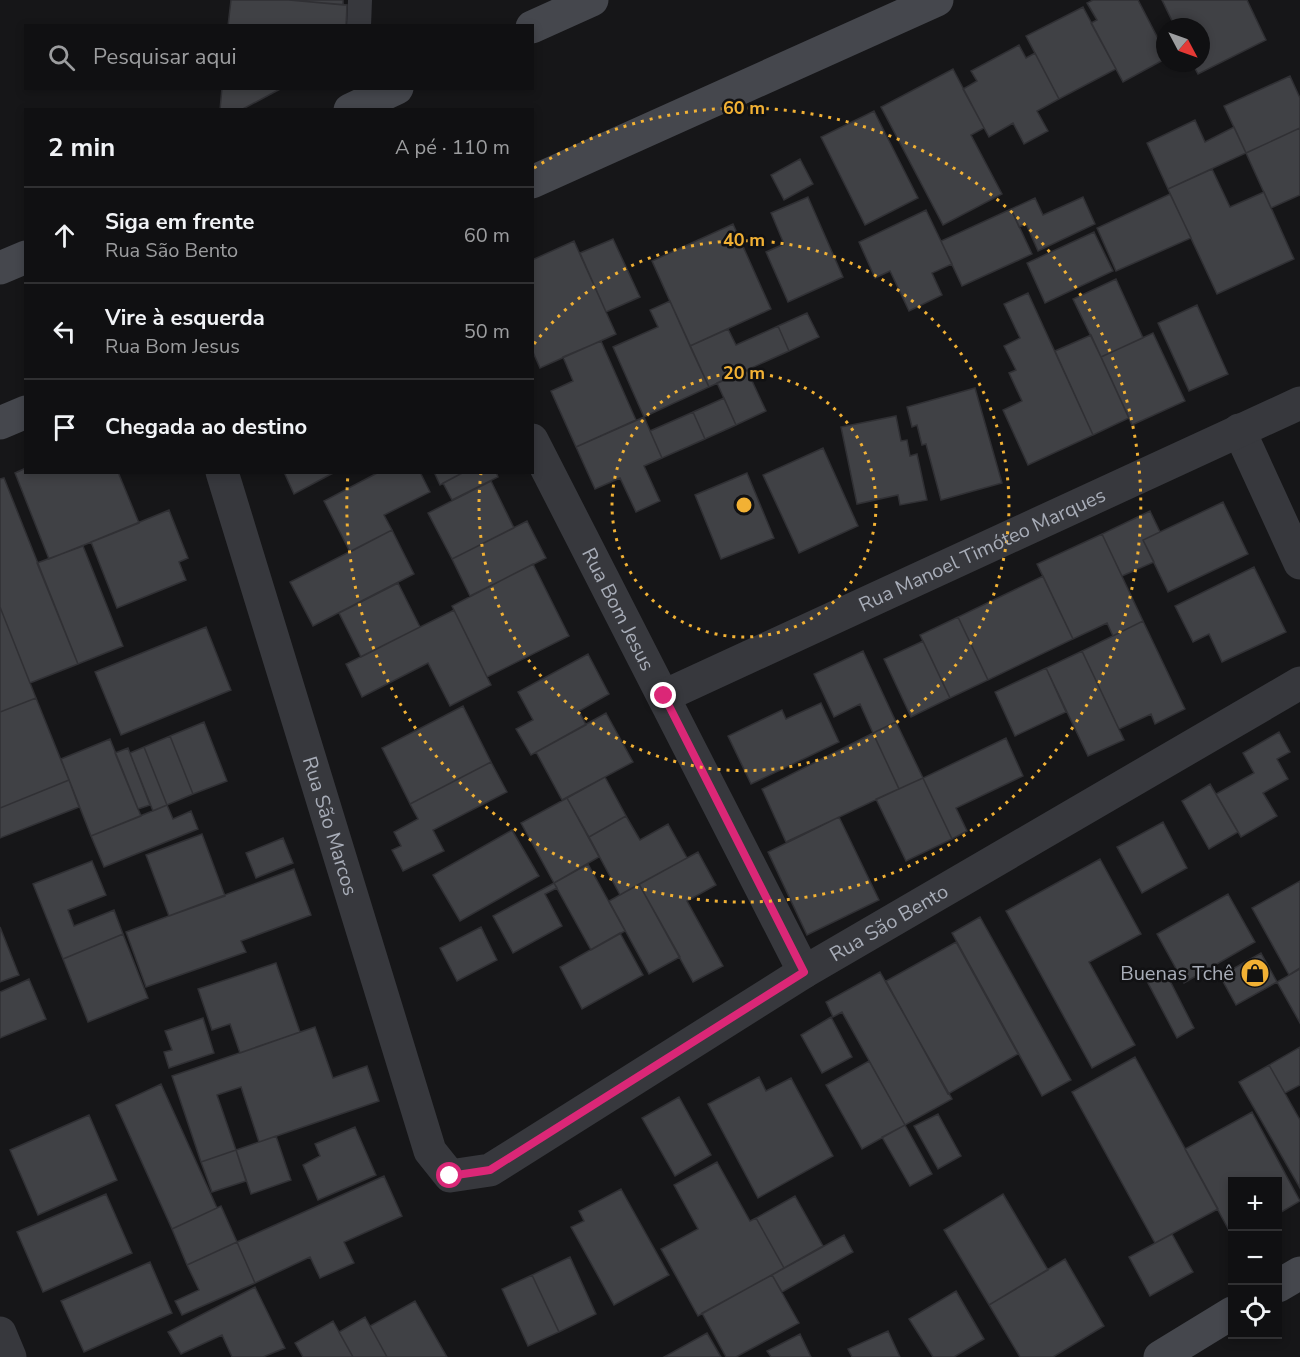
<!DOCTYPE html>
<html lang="pt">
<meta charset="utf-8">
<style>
body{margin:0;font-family:"Nunito Sans",sans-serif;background:#1e1e20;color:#f1f3f6}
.controls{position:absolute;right:18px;bottom:18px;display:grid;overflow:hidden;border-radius:0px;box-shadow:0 3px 9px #0003}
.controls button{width:54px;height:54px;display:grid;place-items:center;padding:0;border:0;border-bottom:2px solid #303032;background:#101012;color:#f1f3f6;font:30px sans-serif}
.compass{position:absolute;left:1156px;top:18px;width:54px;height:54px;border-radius:50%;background:#101012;box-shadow:0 3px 9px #0003;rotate:131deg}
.stop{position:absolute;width:18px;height:18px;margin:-14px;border:4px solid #db2777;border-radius:50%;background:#fff}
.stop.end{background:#db2777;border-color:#fff;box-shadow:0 2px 6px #0008}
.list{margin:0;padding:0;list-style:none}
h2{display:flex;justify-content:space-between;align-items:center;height:78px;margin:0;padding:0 24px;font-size:26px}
h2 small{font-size:20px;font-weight:400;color:#9c9d9f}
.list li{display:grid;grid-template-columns:39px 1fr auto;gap:18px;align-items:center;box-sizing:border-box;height:96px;padding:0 24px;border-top:2px solid #303032}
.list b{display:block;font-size:22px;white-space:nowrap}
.list p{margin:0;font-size:20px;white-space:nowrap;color:#9c9d9f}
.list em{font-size:20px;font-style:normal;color:#9c9d9f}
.icon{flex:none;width:33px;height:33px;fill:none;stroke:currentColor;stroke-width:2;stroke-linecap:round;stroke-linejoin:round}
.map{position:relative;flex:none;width:1300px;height:1357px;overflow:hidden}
.search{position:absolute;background:#101012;box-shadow:0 3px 9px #0003;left:24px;top:24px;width:510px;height:66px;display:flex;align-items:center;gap:15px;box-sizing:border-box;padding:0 21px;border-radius:0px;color:#9c9d9f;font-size:22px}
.panel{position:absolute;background:#101012;box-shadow:0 3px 9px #0003;left:24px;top:108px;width:510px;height:366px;border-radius:0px}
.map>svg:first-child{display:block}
.building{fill:#404145;stroke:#303034;stroke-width:1.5}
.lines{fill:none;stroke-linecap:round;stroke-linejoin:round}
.lane{stroke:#37383d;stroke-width:24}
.street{stroke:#37383d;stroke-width:33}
.secondary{stroke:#45474d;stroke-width:33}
.route{stroke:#db2777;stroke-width:8}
.ring{fill:none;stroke:#f2b134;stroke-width:3;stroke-dasharray:3 6}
.labels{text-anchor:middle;stroke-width:5;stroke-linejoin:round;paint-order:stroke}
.street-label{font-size:20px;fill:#a8adb8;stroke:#111113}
.poi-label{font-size:20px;fill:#a8adb8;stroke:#111113;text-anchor:end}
.centre{fill:#f2b134;stroke:#111113;stroke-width:3}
.ring-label{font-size:18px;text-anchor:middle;font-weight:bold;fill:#f2b134;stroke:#111113;stroke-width:5;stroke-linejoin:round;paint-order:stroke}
</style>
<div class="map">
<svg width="1300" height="1357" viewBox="0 0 1300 1357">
<rect width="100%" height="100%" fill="#161618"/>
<path class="building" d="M 231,0 L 289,0 L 347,5 L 346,26 L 228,26 Z
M 289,0 L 343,0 L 343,5 Z
M 1093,0 L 1138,0 L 1165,52 L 1165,59 L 1123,82 L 1091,23 L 1097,20 L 1087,3 Z
M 1162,0 L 1247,0 L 1266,40 L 1198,74 L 1192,63 L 1201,63 L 1201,27 L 1175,27 Z
M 1083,7 L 1116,69 L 1059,99 L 1026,36 Z
M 1019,45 L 1026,58 L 1035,53 L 1059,99 L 1037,111 L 1048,131 L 1024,144 L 1013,123 L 989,137 L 963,89 L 977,81 L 971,71 Z
M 953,69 L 984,128 L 971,135 L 1002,194 L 943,225 L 881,107 Z
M 1290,76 L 1300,98 L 1300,128 L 1246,153 L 1224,106 Z
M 222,88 L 282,88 L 241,110 L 220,110 Z
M 874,111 L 918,198 L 865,225 L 821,137 Z
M 1195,120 L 1205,142 L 1234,127 L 1246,153 L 1168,189 L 1147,143 Z
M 1300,128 L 1300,195 L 1271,208 L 1246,153 Z
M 800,159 L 813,184 L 784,200 L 771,175 Z
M 1212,169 L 1230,207 L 1264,192 L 1294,259 L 1217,294 L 1168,189 Z
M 1170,194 L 1191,238 L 1116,271 L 1097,228 Z
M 808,197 L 843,277 L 788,302 L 766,252 L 784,244 L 771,213 Z
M 1083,197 L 1095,224 L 1038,251 L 1026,224 L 1019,227 L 1011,209 L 1035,198 L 1043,215 Z
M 1011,209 L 1032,254 L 962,286 L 941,241 Z
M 926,210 L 952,264 L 932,273 L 942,295 L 909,311 L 890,271 L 875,278 L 859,242 Z
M 733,224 L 771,309 L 690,346 L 652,261 Z
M 1094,232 L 1113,271 L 1045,303 L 1027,263 Z
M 613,239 L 640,297 L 606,312 L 580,253 Z
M 574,241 L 616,334 L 540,368 L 532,350 L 532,260 Z
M 1116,279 L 1143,338 L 1101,357 L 1073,299 Z
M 1028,293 L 1093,435 L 1028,465 L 1003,410 L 1022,401 L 1009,373 L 1016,370 L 1004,346 L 1020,338 L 1004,304 Z
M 670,301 L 709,387 L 644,417 L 613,347 L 658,327 L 650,310 Z
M 1197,305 L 1228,374 L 1189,391 L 1158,323 Z
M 807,313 L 819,337 L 789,351 L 778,326 Z
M 778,326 L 789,351 L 709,387 L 690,346 L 728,329 L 736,345 Z
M 1153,333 L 1185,401 L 1132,425 L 1101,357 Z
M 1091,335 L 1129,418 L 1093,435 L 1055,351 Z
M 601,341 L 636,420 L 576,447 L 551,391 L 573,381 L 563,357 Z
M 747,370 L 766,411 L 736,425 L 717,383 Z
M 975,388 L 1002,483 L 941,500 L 926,444 L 922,445 L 917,425 L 912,427 L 907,407 Z
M 724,398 L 736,425 L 705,439 L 693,412 Z
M 693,412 L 705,439 L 662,458 L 650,431 Z
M 896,416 L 901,441 L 907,440 L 910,456 L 917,454 L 927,500 L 900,505 L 898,495 L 857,504 L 841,427 Z
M 644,417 L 662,458 L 644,466 L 660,501 L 636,512 L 620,478 L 595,489 L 576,447 Z
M 823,448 L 858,526 L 799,553 L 763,475 Z
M 26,468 L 26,472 L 118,472 L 139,523 L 49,559 L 15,473 Z
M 284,472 L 335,472 L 294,494 Z
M 379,472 L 420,472 L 430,492 L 384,515 L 392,530 L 350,552 L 324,501 Z
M 434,472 L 464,472 L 440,485 Z
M 464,472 L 496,472 L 498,477 L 452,500 L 443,483 Z
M 747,473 L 774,538 L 721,559 L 695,495 Z
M 4,478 L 78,664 L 30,683 L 0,607 L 0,479 Z
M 491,481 L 514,528 L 452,559 L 428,513 Z
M 1223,502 L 1248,554 L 1168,592 L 1143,540 Z
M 169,510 L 188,558 L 179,562 L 186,580 L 117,608 L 91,542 Z
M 1150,511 L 1160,532 L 1143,540 L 1154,562 L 1122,576 L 1102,534 Z
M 527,521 L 546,558 L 470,596 L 452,559 Z
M 392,530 L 414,574 L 313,626 L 290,582 Z
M 1102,534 L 1143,621 L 1113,636 L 1107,623 L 1073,639 L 1037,564 Z
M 83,546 L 123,646 L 78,664 L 37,563 Z
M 533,564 L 569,636 L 487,677 L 452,606 Z
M 1254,567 L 1286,632 L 1222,662 L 1209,634 L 1193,642 L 1175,606 Z
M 1043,576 L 1073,639 L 988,680 L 958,617 Z
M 398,583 L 420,627 L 361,657 L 339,613 Z
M 0,607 L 36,698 L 0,712 Z
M 454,610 L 491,685 L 450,706 L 428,663 L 362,697 L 346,664 Z
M 958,617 L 988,680 L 950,698 L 920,635 Z
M 1143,621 L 1185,709 L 1155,724 L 1151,714 L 1119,729 L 1082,651 Z
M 206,627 L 231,690 L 121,735 L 95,672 Z
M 923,641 L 950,698 L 911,717 L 884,659 Z
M 863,651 L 896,722 L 873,733 L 860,704 L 834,717 L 814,674 Z
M 1082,651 L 1124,740 L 1088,756 L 1046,668 Z
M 588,654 L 609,694 L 579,711 L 586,725 L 531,755 L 516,729 L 533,720 L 518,692 Z
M 1046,668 L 1066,712 L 1015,736 L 995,692 Z
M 36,698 L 69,780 L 0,808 L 0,712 Z
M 821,703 L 839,742 L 751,784 L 728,736 L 782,710 L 786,719 Z
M 463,706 L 491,762 L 410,804 L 382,748 Z
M 606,713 L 633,762 L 562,800 L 536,752 Z
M 204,722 L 227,781 L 193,794 L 170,736 Z
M 896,722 L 923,778 L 899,789 L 873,733 Z
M 1279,732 L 1290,752 L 1277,759 L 1288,779 L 1263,793 L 1277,816 L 1241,837 L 1216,794 L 1254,773 L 1243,753 Z
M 873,733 L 899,789 L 786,842 L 762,789 Z
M 170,736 L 193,794 L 167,805 L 144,747 Z
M 1006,738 L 1023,776 L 956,808 L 967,831 L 952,839 L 923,778 Z
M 110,739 L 141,816 L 91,836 L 61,759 Z
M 144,747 L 167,805 L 153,811 L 130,753 Z
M 128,748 L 150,805 L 138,809 L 115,753 Z
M 491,762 L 507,792 L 433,830 L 444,851 L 403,871 L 392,850 L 401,846 L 394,832 L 418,819 L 410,804 Z
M 605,777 L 626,816 L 589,837 L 567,798 Z
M 923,778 L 952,839 L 906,861 L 876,799 Z
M 69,780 L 79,807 L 0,838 L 0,808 Z
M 1210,784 L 1238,832 L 1209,849 L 1182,801 Z
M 567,798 L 599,857 L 554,883 L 521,823 Z
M 167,805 L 173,819 L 191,811 L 198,829 L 104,867 L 91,836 Z
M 626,816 L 640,840 L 668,824 L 687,858 L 620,895 L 589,837 Z
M 839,817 L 879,900 L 807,935 L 768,852 Z
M 1163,822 L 1187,868 L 1142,893 L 1117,847 Z
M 512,830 L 539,876 L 460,921 L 433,875 Z
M 202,834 L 225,896 L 169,916 L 146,855 Z
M 283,838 L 293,863 L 256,878 L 246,853 Z
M 698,852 L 716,885 L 687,901 L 723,966 L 693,982 L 639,884 Z
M 1100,859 L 1141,934 L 1089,962 L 1135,1045 L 1092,1068 L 1006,911 Z
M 92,861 L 106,895 L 68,910 L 74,926 L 114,910 L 123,934 L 63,959 L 33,884 Z
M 588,864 L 625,931 L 591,950 L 554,883 Z
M 294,869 L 311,915 L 241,941 L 246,952 L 146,987 L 126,932 Z
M 1300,881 L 1300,968 L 1289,975 L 1252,908 Z
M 554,883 L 557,888 L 545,894 L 562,926 L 513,953 L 493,916 Z
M 639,884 L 680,957 L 649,974 L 609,901 Z
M 1228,894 L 1255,942 L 1184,983 L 1157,934 Z
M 980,917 L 1071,1080 L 1042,1096 L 952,933 Z
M 0,927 L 19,975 L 0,982 Z
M 481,927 L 497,960 L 457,981 L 440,948 Z
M 620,933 L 643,975 L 582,1009 L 560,967 Z
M 123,934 L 148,998 L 88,1022 L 63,959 Z
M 956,942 L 1018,1054 L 948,1094 L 886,981 Z
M 1261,953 L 1277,982 L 1236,1005 L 1220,976 Z
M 276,963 L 300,1032 L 240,1053 L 230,1024 L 212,1030 L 198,989 Z
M 1300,969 L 1300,1023 L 1277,982 Z
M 880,972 L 952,1099 L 905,1125 L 842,1012 L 833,1017 L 826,1002 Z
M 1166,973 L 1194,1028 L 1177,1038 L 1148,983 Z
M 29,979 L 46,1019 L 0,1038 L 0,992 Z
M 831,1017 L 852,1057 L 822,1073 L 801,1035 Z
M 203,1018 L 214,1053 L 169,1068 L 164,1052 L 172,1050 L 165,1031 Z
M 315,1027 L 333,1078 L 367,1066 L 379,1101 L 259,1142 L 241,1087 L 217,1095 L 236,1150 L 201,1162 L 172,1076 Z
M 1300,1047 L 1300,1085 L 1285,1093 L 1269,1065 Z
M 1135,1057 L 1218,1209 L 1155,1243 L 1072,1092 Z
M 869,1061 L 905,1125 L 862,1149 L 826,1085 Z
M 1269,1065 L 1300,1120 L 1300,1188 L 1239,1082 Z
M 759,1077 L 766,1091 L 791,1078 L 833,1156 L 758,1198 L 708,1104 Z
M 161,1084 L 217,1208 L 172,1229 L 116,1105 Z
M 679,1097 L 711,1155 L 675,1176 L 642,1118 Z
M 1252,1112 L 1300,1201 L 1278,1214 L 1278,1182 L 1232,1182 L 1232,1236 L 1185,1149 Z
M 938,1114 L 961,1156 L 938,1169 L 914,1126 Z
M 89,1115 L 117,1180 L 38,1215 L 10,1150 Z
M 905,1125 L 932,1174 L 910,1186 L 882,1137 Z
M 355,1127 L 376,1175 L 318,1200 L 303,1165 L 320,1156 L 315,1144 Z
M 276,1136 L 291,1180 L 251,1194 L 236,1150 Z
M 236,1150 L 246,1181 L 212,1192 L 201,1162 Z
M 717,1162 L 750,1221 L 756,1218 L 784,1268 L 698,1316 L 661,1249 L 698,1229 L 674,1185 Z
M 384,1176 L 402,1216 L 344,1242 L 354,1263 L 320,1278 L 310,1257 L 255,1283 L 237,1242 Z
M 621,1189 L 669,1275 L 614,1305 L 571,1227 L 584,1221 L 579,1211 Z
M 106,1194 L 132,1253 L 43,1292 L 17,1232 Z
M 1003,1194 L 1048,1270 L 989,1305 L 944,1230 Z
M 795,1196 L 823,1246 L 784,1268 L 756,1218 Z
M 221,1206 L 237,1242 L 187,1265 L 172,1229 Z
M 1172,1234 L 1193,1272 L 1150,1296 L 1129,1257 Z
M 844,1235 L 853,1252 L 782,1292 L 772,1275 Z
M 237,1242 L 255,1283 L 182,1315 L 175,1301 L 199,1290 L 187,1265 Z
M 570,1257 L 596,1314 L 559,1332 L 532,1275 Z
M 1065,1259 L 1104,1326 L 1053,1357 L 1020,1357 L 989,1305 Z
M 150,1262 L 172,1313 L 84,1352 L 61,1301 Z
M 532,1275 L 559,1332 L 528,1346 L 502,1289 Z
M 772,1275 L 799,1323 L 736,1357 L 726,1357 L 702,1313 Z
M 255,1287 L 285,1348 L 263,1357 L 232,1357 L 222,1335 L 181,1354 L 168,1332 Z
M 956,1291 L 984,1339 L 954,1357 L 933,1357 L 909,1319 Z
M 415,1301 L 447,1357 L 387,1357 L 370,1326 Z
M 365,1317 L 370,1326 L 387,1357 L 353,1357 L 339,1332 Z
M 333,1321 L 353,1357 L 303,1357 L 295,1343 Z
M 888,1331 L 900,1357 L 852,1357 L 848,1349 Z
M 707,1333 L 721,1357 L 664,1357 Z
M 800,1334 L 811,1357 L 771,1357 L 767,1351 Z"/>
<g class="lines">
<path class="lane" d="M 359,26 L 360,0"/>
<g class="street">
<path d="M 1239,430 L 1300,563"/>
<path id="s1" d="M 532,440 L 804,972"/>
<path id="s2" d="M 222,472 L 430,1151 L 450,1176 L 490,1170 L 804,972 L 1300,683"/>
<path id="s3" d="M 664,696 L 1300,403"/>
<path d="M 0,1333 L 10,1357"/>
</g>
<path class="secondary" d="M 532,27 L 592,0
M 350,110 L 397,88
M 532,182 L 937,0
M 0,268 L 26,257
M 0,423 L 26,412
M 1278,1286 L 1300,1273
M 1160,1357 L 1232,1313"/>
</g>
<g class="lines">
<path class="route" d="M 450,1176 L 490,1170 L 804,972 L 664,696"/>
</g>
<g class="ring">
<circle cx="744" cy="505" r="132"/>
<path d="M534 344A265 265 0 1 1 481 473"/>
<path d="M534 168A397 397 0 1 1 348 474"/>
</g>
<defs>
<g id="shop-disc" transform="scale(1.5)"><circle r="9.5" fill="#f2b134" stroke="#111113"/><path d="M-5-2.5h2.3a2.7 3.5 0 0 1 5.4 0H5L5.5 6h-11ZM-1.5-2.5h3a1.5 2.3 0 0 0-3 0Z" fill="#111"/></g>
</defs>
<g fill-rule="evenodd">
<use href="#shop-disc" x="1255" y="973"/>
</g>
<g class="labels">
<g class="street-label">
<text dy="7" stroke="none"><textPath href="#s3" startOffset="350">Rua Manoel Timóteo Marques</textPath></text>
<text dy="7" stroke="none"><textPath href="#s1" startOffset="190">Rua Bom Jesus</textPath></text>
<text dy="7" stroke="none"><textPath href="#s2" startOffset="370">Rua São Marcos</textPath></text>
<text dy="7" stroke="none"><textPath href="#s2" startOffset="1252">Rua São Bento</textPath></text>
</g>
<g class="poi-label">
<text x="1234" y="980">Buenas Tchê</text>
</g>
</g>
<circle cx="744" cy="505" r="9" class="centre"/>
<g class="ring-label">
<text x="744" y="114">60 m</text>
<text x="744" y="246">40 m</text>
<text x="744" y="379">20 m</text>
</g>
</svg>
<div class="controls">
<button>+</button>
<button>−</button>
<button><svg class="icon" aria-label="locate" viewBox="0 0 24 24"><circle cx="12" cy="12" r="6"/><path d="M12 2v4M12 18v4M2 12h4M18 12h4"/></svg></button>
</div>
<svg class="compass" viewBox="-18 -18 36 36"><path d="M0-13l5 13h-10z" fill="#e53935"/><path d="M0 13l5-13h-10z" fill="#9c9d9f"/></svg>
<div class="stop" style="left:450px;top:1176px"></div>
<div class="stop end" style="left:664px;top:696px"></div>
<div class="search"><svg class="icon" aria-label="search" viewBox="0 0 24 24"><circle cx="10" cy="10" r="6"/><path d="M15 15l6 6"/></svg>Pesquisar aqui</div>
<section class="panel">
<h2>2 min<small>A pé · 110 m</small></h2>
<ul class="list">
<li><svg class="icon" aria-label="ahead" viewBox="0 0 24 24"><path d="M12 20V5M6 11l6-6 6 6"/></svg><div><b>Siga em frente</b><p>Rua São Bento</p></div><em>60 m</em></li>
<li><svg class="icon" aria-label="left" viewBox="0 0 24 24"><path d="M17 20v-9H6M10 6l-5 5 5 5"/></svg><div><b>Vire à esquerda</b><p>Rua Bom Jesus</p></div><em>50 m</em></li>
<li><svg class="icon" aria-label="arrive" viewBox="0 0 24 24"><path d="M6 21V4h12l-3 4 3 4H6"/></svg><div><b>Chegada ao destino</b></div></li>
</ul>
</section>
</div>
